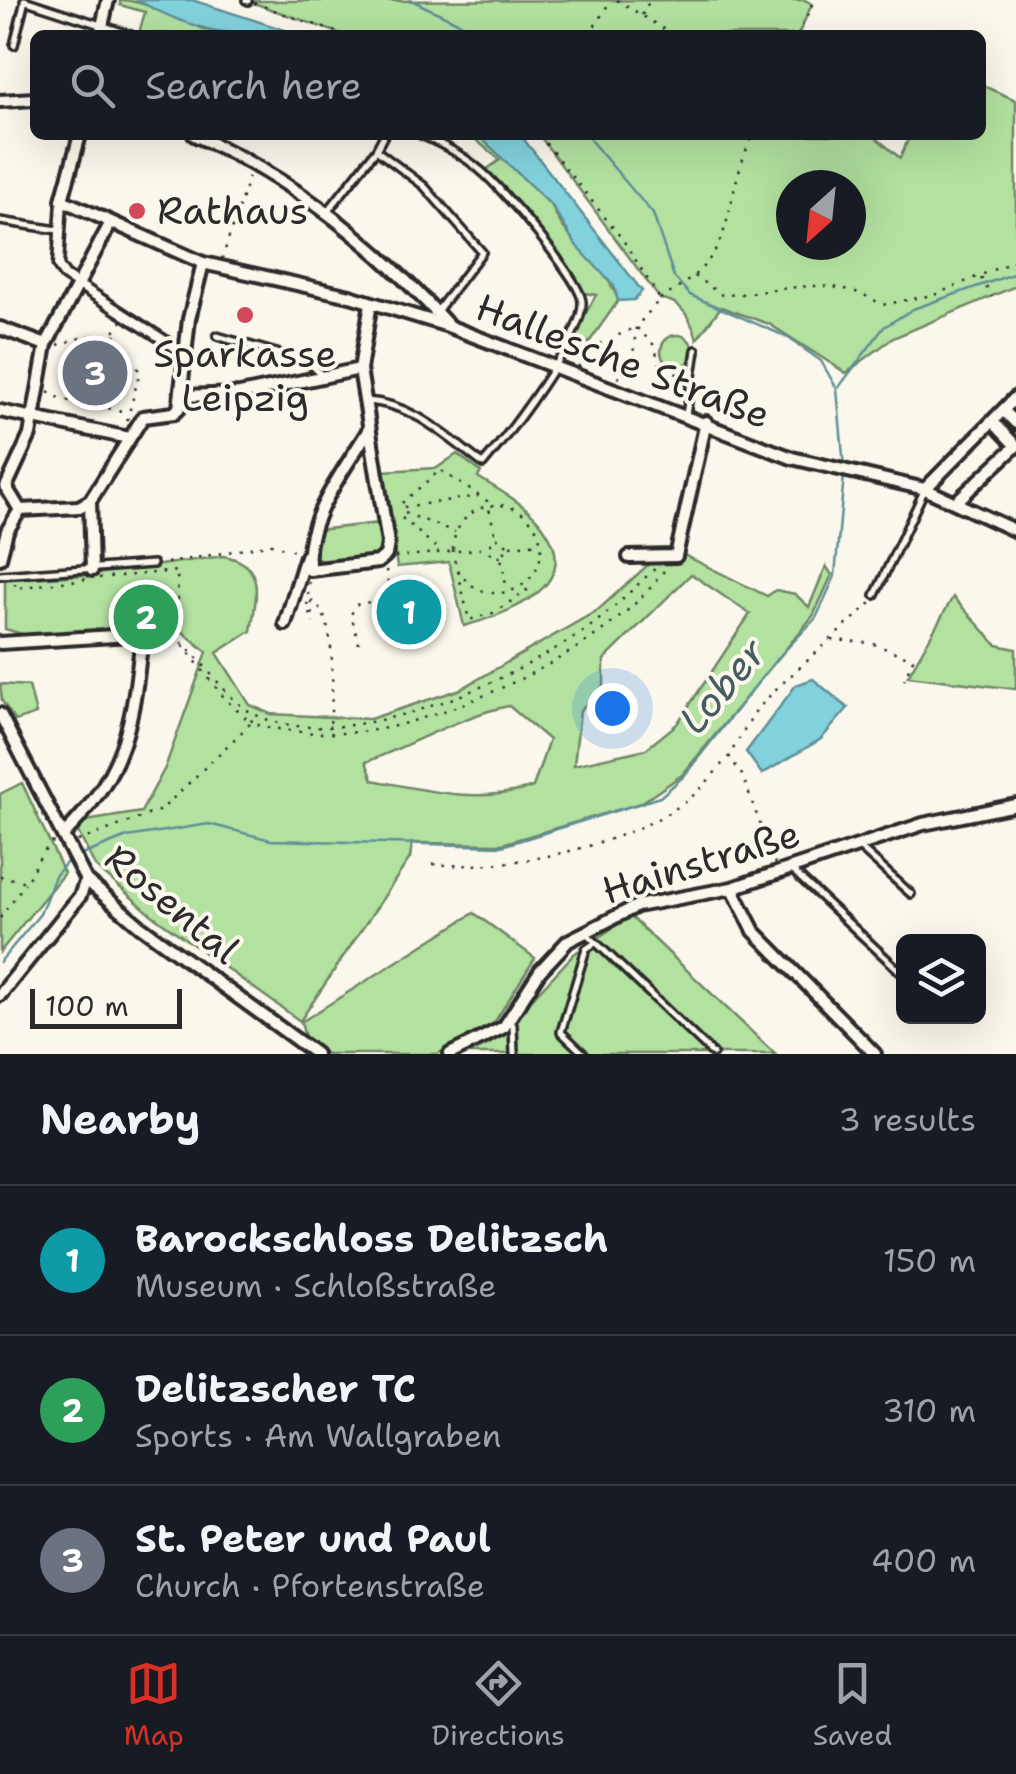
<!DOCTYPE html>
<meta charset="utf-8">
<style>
body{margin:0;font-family:"Shantell Sans",sans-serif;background:#20242c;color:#f1f3f6}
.controls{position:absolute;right:30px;bottom:30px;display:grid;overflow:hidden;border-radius:15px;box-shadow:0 10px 40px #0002}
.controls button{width:90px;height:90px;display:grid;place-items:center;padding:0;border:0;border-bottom:2px solid #363941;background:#171b24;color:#f1f3f6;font:50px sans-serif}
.compass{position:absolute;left:776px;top:170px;width:90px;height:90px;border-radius:50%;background:#171b24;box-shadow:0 10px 40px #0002;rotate:207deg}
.scale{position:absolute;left:30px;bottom:25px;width:152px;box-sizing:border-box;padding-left:10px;border:5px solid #2b2b2b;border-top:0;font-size:28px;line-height:35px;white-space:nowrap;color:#2b2b2b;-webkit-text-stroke:8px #fbf7ec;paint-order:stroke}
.you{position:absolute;left:612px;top:708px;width:35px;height:35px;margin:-25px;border:8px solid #fff;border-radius:50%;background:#1a73e8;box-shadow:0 0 0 15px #1a73e833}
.badge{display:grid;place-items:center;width:65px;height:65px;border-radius:50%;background:#d93025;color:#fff;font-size:32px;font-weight:700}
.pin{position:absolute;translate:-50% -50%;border:5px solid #fff;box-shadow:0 2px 10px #0006}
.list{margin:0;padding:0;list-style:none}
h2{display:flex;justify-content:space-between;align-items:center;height:130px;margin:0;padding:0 40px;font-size:42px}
h2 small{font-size:32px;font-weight:400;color:#9ea1a6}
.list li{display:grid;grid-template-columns:65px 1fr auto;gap:30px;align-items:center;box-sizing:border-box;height:150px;padding:0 40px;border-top:2px solid #363941}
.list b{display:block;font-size:38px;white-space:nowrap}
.list p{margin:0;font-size:32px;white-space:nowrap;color:#9ea1a6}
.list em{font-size:32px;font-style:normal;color:#9ea1a6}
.icon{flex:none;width:55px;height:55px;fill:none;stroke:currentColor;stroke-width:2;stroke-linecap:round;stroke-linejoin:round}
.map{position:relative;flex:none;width:1016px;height:1054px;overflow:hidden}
.search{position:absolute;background:#171b24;box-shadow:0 10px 40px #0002;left:30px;right:30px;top:30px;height:110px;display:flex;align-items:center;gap:25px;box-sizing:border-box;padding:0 35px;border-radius:15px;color:#9ea1a6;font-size:38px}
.sheet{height:580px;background:#171b24}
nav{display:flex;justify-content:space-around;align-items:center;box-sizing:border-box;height:140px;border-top:2px solid #363941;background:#171b24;font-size:28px;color:#9ea1a6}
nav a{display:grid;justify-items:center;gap:5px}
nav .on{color:#d93025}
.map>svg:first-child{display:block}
.green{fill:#b3e1a0;stroke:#6f8666;stroke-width:2.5;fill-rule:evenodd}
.water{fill:#82d2dd;stroke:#5f8f96;stroke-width:2.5}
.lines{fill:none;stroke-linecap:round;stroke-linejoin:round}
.stream{stroke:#5f8f96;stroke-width:2.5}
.service-casing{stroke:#2b2b2b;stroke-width:12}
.pedestrian-casing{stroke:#2b2b2b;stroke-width:15}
.minor-casing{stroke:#2b2b2b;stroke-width:18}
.path{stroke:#2b2b2b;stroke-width:2.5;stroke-dasharray:2.5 8;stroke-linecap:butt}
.service{stroke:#fbf7ec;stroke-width:5}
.pedestrian{stroke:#fbf7ec;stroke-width:8}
.minor{stroke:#fbf7ec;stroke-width:10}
.poi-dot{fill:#d1495b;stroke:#fbf7ec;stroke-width:4}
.labels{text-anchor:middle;stroke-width:8;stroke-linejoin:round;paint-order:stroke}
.poi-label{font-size:38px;fill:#2b2b2b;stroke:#fbf7ec;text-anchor:start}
.street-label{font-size:38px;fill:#2b2b2b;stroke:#fbf7ec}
.water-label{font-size:40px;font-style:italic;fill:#455d60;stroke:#fbf7ec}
</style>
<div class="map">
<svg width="1016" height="1054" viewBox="0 0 1016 1054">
<rect width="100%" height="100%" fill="#fbf7ec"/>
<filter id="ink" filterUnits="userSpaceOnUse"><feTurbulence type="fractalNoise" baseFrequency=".01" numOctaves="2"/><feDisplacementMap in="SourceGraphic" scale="20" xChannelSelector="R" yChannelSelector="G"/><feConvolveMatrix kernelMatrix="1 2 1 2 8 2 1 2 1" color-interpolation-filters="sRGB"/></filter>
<g filter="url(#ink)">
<path class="green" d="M 120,0 C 150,0 189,27 222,35 L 139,33 L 145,12 L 120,5 Z
M 805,0 L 812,4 L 798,35 L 344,35 L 248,1 Z
M 981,85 L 1016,100 L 1016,286 L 893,338 L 846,373 L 769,324 L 721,307 L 697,339 C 691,320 682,300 660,299 L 539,135 L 873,135 L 900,158 L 910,135 L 981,135 ZM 791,185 L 851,185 L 851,245 L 791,245 Z
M 470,135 L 483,138 L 552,206 C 565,243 609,267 618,301 L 581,354 L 567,347 L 596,295 L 585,293 L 513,197 L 486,170 L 500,160 Z
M661 351a16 16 0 1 1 32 0a16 16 0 1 1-32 0Z
M 457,454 L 481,472 L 478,477 C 501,492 531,506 546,531 C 583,588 504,615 464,626 L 449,562 L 397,567 L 382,471 L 437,468 Z
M 380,523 L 383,548 L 374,557 L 326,564 L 311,554 L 317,530 Z
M 660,554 L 684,555 L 767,596 L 776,590 L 795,594 L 809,607 L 826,566 L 832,575 L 813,616 L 682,775 L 641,803 L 502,844 L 412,843 L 410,858 L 300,1021 L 152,915 L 95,866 L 77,830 L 86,821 L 141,812 L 165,768 L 207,652 L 177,627 L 26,635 L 5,629 L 5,579 L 89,575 L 223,556 C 267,563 256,597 251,631 L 217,653 L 250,705 L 271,714 L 370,719 L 461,689 L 598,610 ZM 691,574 L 750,614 L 677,724 L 646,749 L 574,765 L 580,711 L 604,685 L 604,660 ZM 509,706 L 549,740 L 533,787 C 481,804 427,791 373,780 L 366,762 C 411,745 465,714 509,706 Z
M 953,597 L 997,645 L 1016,649 L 1016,689 L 908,676 Z
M 0,684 L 29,686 L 36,714 L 15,721 L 2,701 Z
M 22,783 L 64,873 L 0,952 L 0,794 Z
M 474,913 L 535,958 L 494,1023 L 437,1054 L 327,1054 L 305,1038 L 301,1022 Z
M 630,916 L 775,1054 L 466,1054 L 490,1044 L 574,954 Z"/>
<path class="water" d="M 137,0 L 192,0 L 300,35 C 229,35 200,35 137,0 Z
M 478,135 L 522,137 L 642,291 L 634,300 L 618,301 L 614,286 L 576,245 L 552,206 Z
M 813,679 L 848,708 L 821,739 L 762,774 L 746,752 L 796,685 Z"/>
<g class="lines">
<path class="stream" d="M 411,0 L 485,35
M 586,135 L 653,214 L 674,277 L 690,295 L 787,337 L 821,361 L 837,389 L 844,467
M 839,387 L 884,327 L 913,309 L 1016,273
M 79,856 L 127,837 L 209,824 L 271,840 L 502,846 L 660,797 L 684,776 L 775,661 L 816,618 L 835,576 L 844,475
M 0,962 L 40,914 L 55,876 L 67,862"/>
<g class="service-casing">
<path id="service" d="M 24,0 L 131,35
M 246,0 L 248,1
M 14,45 L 25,0
M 376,150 L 384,135
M 328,211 L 376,150 L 424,186 L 482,252 L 438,310
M 0,221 L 58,230
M 217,336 L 308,362 L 324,377
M 366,401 C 412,403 447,437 483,464 C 507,436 584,337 582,302 C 582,281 500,186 480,170 C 463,155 442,144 421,135
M 686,415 L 696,350
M 0,575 L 153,564
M 875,595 L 924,491
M 859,847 L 911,894
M 793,871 L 904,975
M 585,932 L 713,1054
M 507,1021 L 513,1025 L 514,1054
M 584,1054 L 561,1032 L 586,949 L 595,943"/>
</g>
<g class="pedestrian-casing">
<path id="pedestrian" d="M 62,200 L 58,266 L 65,276 L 187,355"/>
</g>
<g class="minor-casing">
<path id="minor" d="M 100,35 L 108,0
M 0,101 L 35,99
M 80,135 L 62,200 L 203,263 L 350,296 L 448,326 L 792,458 L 925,489 L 1016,531
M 194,135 C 293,178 377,246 448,325
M 0,328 L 46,345
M 183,396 L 240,394 L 360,369
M 1003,410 L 1016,423
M 0,411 L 129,438
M 996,425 L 1016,446
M 369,429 C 347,467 300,524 310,570 L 378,562 L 386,555 L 388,543 L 360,369 L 371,303
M 925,489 L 1016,397
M 956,502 L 1016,446
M 20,510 L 79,507 L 90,501
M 629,557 L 676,556 L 706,422
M 0,558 L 7,531 L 20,510 L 6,487 L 30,435 L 46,345 L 110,224
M 92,570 L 90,501 L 143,417 L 174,413 L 179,408 L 189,319 L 203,263
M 285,624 L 306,556
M 0,643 L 163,633
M 0,714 L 86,880 L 140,926 L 316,1054
M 63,835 C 127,773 133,720 142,635
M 732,888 L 754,931 L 875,1054
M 0,995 L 80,896 L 86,880
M 450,1054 L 504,1027 L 540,971 L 568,941 L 637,906 L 732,888 L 923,824 L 1016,805"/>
</g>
<path class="path" d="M 617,0 L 673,35
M 254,3 L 344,35
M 642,15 L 650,0
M 589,35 L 611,0
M 798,35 L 814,0
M 539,135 L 623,240 L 660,299 L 636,327 L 634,349 L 617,381
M 222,259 L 249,176
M 694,276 L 722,295 C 780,294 829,270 882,305 L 937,294 L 1016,260
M 981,278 L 992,297
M 660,299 C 746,251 717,209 753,135
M 115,334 L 118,348 L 140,371 L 127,421
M 58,345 L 87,336 L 106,341 L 122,321
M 578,367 L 599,344 L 636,327 L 654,345 L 661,368 L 683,376
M 48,392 C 80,410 96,402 125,413
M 402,503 L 440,470 L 487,501 L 496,537
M453 549a44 44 0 1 1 88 0a44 44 0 1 1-88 0Z
M 404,507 L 478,496
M 405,513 L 455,532
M 402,518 L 440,551
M 510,546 L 541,543
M 395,557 L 488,548
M 501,557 L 492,555 L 488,548 L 496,537 L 509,546 L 501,557 L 507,591
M 167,563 L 272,544 L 297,552
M 386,570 L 392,608
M 458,571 L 469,620 L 493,613 L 527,591 L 524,585
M 99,578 L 177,571 L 179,639
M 309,582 L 307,608 L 313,623
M 15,583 L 15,588 L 86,579
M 311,600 C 339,615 332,697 330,726
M 311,602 L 313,623
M 173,636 C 204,657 223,699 256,715 C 346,757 513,681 588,628 C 613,610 634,587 657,567
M 832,640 L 871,643 L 913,659 L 904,680
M 359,644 L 351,615 L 355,605 L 391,598
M 183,645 L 225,699 L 251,723 L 253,715
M 78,841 L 161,810 L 251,723 C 296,735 349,737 395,726 C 483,703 617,643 668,565
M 433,864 C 508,871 623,847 685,802 C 702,790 714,773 728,757
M 775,864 L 742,775 L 729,756 L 754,713 L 775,690 L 872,602
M 0,876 L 26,882 L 42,853 L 55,840
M 0,918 L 25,883"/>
<use href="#service" class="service"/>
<use href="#pedestrian" class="pedestrian"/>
<use href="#minor" class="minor"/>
</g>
</g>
<g class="poi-dot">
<circle cx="137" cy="211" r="10"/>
<circle cx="245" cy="315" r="10"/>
</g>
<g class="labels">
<g class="poi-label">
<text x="157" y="224">Rathaus</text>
<text x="245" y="367" text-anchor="middle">Sparkasse<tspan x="245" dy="44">Leipzig</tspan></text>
</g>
<g class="street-label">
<text transform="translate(623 361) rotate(21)" y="13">Hallesche Straße</text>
<text transform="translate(701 862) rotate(-17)" y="13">Hainstraße</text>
<text transform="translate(172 904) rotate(40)" y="13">Rosental</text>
</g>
<g class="water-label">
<text transform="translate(722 686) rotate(-50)" y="14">Lober</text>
</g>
</g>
</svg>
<div class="controls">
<button><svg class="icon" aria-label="layers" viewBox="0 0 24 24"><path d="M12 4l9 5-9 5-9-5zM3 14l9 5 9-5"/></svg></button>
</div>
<svg class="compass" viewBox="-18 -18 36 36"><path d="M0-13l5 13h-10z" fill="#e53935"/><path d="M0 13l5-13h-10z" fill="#9ea1a6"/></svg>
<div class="scale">100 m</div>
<div class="you"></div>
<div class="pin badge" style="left:409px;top:612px;background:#0f9aa8">1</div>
<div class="pin badge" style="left:146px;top:617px;background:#2e9e5b">2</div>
<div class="pin badge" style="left:95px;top:373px;background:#6b7280">3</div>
<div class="search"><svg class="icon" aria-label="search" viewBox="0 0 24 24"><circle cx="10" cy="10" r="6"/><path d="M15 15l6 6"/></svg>Search here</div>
</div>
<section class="sheet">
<h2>Nearby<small>3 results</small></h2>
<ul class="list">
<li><span class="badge" style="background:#0f9aa8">1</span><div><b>Barockschloss Delitzsch</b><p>Museum · Schloßstraße</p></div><em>150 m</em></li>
<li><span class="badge" style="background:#2e9e5b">2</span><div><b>Delitzscher TC</b><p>Sports · Am Wallgraben</p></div><em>310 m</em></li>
<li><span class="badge" style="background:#6b7280">3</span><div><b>St. Peter und Paul</b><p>Church · Pfortenstraße</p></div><em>400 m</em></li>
</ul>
</section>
<nav>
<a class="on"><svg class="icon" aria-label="map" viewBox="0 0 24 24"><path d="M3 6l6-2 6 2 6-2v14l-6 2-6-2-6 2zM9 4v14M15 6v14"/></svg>Map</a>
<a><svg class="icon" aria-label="directions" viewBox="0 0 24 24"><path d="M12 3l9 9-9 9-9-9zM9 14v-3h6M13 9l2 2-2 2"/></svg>Directions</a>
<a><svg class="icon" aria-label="saved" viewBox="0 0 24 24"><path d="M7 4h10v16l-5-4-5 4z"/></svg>Saved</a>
</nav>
